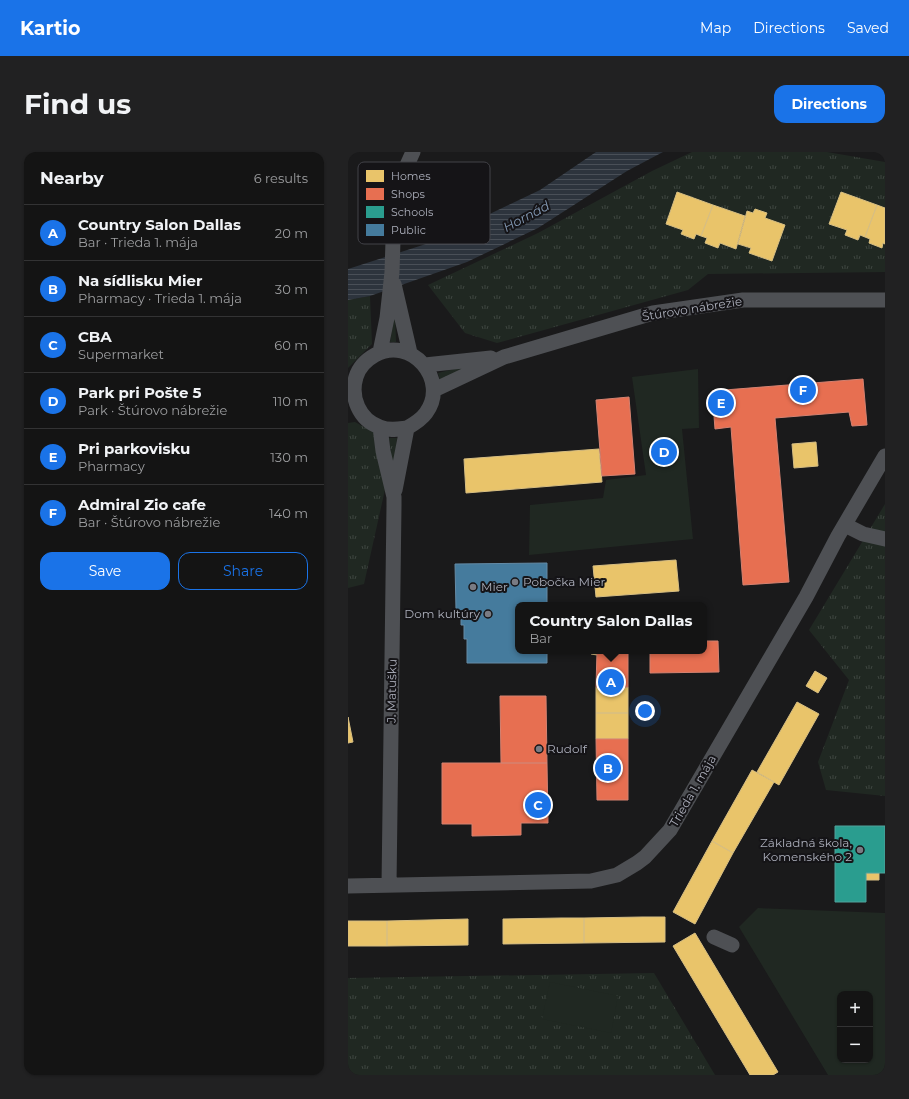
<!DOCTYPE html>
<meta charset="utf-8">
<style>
body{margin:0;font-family:Montserrat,sans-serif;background:#212122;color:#f1f3f6}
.controls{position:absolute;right:12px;bottom:12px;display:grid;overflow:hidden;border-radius:8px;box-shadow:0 1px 3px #0004}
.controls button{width:36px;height:36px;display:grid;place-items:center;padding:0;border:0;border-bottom:1px solid #333334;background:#141414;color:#f1f3f6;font:20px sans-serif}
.you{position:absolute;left:297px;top:559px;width:14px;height:14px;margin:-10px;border:3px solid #fff;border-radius:50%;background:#1a73e8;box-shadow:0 0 0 6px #1a73e833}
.badge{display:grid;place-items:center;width:26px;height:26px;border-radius:50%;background:#1a73e8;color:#fff;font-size:13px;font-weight:700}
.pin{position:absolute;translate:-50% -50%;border:2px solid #fff;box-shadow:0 1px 4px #0006}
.popup{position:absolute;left:167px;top:450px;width:192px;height:52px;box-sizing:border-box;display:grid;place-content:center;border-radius:8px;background:#141414;filter:drop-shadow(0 1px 3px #0005);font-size:13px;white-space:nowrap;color:#9d9ea0}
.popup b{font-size:15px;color:#f1f3f6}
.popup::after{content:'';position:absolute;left:50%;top:100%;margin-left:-8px;border:8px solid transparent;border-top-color:#141414}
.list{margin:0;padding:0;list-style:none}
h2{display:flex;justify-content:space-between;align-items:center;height:52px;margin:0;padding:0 16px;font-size:17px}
h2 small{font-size:13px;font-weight:400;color:#9d9ea0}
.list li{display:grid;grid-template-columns:26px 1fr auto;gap:12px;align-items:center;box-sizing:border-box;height:56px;padding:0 16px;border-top:1px solid #333334}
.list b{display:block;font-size:15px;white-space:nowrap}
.list p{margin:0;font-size:13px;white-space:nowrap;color:#9d9ea0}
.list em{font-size:13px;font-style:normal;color:#9d9ea0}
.actions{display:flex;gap:8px;padding:12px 16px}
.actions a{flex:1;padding:9px 0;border:1px solid #1a73e8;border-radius:12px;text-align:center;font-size:14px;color:#1a73e8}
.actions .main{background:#1a73e8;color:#fff}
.map{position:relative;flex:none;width:537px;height:923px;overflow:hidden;border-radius:12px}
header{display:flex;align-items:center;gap:24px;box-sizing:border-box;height:56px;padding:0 20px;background:#1a73e8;color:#fff}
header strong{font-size:19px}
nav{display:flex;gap:22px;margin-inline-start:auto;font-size:14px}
.intro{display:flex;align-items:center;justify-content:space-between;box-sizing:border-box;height:96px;padding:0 24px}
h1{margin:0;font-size:28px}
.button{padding:10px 18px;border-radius:12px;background:#1a73e8;color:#fff;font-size:14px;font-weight:700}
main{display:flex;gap:24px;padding:0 24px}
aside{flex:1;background:#141414;border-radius:12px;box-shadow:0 1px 3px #0004}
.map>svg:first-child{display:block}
.grass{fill:url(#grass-tufts)}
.park{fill:#202822;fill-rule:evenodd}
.water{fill:url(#water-rules)}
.homes{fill:#e9c46a;stroke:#d7be82}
.shops{fill:#e76f51;stroke:#d58271}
.schools{fill:#2a9d8f;stroke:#51a29c}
.public{fill:#457b9d;stroke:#648ba6}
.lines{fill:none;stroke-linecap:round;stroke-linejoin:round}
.street{stroke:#4e5054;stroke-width:15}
.poi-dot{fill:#797b83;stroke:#151417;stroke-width:1.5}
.labels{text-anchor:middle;stroke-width:4;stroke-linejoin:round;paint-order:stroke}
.street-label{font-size:12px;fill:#acafbb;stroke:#151417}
.poi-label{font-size:12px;fill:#acafbb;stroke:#151417;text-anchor:start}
.water-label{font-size:13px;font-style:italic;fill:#849ab5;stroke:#151417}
.key{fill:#151417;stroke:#424248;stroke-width:1}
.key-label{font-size:11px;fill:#acafbb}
</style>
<header>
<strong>Kartio</strong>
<nav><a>Map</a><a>Directions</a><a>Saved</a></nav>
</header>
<div class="intro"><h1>Find us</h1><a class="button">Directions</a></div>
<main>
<aside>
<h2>Nearby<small>6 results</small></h2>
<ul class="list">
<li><span class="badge">A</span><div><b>Country Salon Dallas</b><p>Bar · Trieda 1. mája</p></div><em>20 m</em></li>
<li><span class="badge">B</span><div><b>Na sídlisku Mier</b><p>Pharmacy · Trieda 1. mája</p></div><em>30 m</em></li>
<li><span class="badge">C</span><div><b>CBA</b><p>Supermarket</p></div><em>60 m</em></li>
<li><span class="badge">D</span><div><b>Park pri Pošte 5</b><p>Park · Štúrovo nábrežie</p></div><em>110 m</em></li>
<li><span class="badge">E</span><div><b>Pri parkovisku</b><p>Pharmacy</p></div><em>130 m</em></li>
<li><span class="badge">F</span><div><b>Admiral Zio cafe</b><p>Bar · Štúrovo nábrežie</p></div><em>140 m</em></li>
</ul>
<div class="actions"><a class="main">Save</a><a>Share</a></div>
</aside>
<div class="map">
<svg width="537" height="923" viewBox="0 0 537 923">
<defs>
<pattern id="grass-tufts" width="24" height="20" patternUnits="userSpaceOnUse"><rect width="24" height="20" fill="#202822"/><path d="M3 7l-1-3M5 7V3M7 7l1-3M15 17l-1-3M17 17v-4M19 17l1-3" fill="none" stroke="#3e4540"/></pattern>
<pattern id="water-rules" width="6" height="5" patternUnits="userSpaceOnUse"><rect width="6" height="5" fill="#2d343d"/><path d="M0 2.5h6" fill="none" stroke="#494f57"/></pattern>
</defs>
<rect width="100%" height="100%" fill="#1a1a1b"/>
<path class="grass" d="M 344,0 L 479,0 L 537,10 L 537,120 L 360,122 L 340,138 L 149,191 L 117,181 L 80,133 L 190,81 L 304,19 Z
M 22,144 L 24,192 L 0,216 L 0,148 Z
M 47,162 L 48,190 L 42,190 Z
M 119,214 L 120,217 L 92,228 L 90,221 Z
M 7,270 L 27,281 L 38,333 L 16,432 L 0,436 L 0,271 Z
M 41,286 L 49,286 L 46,316 L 44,315 Z
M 537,352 L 537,644 L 478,638 L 470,610 L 501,528 L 461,478 Z
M 306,821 L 367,923 L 0,923 L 0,826 Z"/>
<path class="park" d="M 350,217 L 351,276 L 334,277 L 345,387 L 181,403 L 182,353 L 255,346 L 258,328 L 298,323 L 284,225 Z
M 410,756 L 537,761 L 537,923 L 480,923 L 391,775 ZM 492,842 L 522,842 L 522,908 L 492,908 Z
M 202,830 L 270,844 L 263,881 L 194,867 Z"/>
<path class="water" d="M 248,0 L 315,0 L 279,19 L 190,76 L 119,110 L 22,144 L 0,148 L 0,117 L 81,91 L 192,38 Z"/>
<path class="homes" d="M 329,40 L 365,53 L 353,84 L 348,82 L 346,87 L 333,82 L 335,78 L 318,72 Z
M 493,40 L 529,53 L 517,85 L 512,83 L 510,88 L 497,83 L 499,78 L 481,72 Z
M 365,53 L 397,64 L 388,97 L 372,91 L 370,96 L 357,91 L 359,86 L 353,84 Z
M 529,53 L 537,56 L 537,92 L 535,91 L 534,96 L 521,91 L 522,87 L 517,85 Z
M 407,57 L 419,61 L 417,66 L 437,73 L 424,109 L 401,101 L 403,96 L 390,92 L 399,59 L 405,61 Z
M 468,290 L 470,314 L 446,316 L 444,292 Z
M 251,297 L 254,330 L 118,341 L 116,307 Z
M 328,408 L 331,439 L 248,445 L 245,414 Z
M 243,499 L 249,499 L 249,503 L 243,502 Z
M 467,519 L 479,526 L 470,541 L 458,534 Z
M 248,535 L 280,535 L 280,561 L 248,561 Z
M 449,550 L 471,562 L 431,633 L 409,620 Z
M 248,561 L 280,561 L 280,587 L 248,587 Z
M 0,565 L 5,590 L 0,591 Z
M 404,618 L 426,630 L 385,701 L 364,689 Z
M 364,689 L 385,701 L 347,772 L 325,760 Z
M 518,721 L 531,721 L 531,728 L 518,728 Z
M 294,765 L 317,765 L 317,790 L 236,791 L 236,766 Z
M 213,766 L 236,766 L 236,791 L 155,792 L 155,767 Z
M 120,767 L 120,793 L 39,794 L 39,769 Z
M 0,769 L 39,769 L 39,794 L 0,794 Z
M 347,781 L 430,920 L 425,923 L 402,923 L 325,794 Z"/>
<path class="shops" d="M 515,227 L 519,273 L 504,274 L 501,260 L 427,266 L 441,430 L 395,433 L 383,275 L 367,277 L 364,239 Z
M 281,245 L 287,322 L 254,324 L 248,248 Z
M 356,489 L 370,489 L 371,520 L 302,521 L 302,499 L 356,499 Z
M 249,499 L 280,499 L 280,535 L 248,535 Z
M 152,544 L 198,544 L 199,611 L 153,611 Z
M 248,587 L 280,587 L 280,648 L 249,648 Z
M 94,611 L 199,611 L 200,671 L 173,671 L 173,683 L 124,684 L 124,672 L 94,672 Z"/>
<path class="schools" d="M 487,674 L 537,674 L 537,721 L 518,721 L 518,750 L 487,750 Z"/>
<path class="public" d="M 199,411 L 199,453 L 170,453 L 170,499 L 199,499 L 199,511 L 119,511 L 119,487 L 116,487 L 116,473 L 113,473 L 113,466 L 110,466 L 110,458 L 108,458 L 107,412 Z"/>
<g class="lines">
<path class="street" d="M 46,132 L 62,201
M 32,200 L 39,166 L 44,120 L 46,58 L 50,33 L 65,0
M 77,213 L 143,206
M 86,238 L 156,205 L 305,161 L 395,148 L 537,148
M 32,275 L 35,299 L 46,345 L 46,354 L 41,733
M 47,338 L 59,276 C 66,272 73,268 78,261 C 102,228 63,183 27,203 C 18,208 11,215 8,225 C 2,245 11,268 32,275 C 41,279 50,277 59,276
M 497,373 L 515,382 L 537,387
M 0,734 L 243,729 L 269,723 L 289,711 L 297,705 L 322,678 L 458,445 L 490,384 L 537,304
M 366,785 L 384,793"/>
</g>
<g class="poi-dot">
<circle cx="167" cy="430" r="4"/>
<circle cx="125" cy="435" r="4"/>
<circle cx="140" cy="462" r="4"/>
<circle cx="191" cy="597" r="4"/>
<circle cx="512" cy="698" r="4"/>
</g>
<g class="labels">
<g class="street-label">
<text transform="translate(344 157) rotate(-9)" y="4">Štúrovo nábrežie</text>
<text transform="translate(44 539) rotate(-89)" y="4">J. Matušku</text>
<text transform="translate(345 639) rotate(-60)" y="4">Trieda 1. mája</text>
</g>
<g class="poi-label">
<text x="175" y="434">Pobočka Mier</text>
<text x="133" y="439">Mier</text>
<text x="132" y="466" text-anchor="end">Dom kultúry</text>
<text x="199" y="601">Rudolf</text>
<text x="504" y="695" text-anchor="end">Základná škola,<tspan x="504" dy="14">Komenského 2</tspan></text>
</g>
<g class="water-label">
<text transform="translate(178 64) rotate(-28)" y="5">Hornád</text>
</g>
</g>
<rect x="10" y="10" width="132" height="82" rx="6" class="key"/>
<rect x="18" y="18" width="18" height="12" fill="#e9c46a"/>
<rect x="18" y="36" width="18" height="12" fill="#e76f51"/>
<rect x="18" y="54" width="18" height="12" fill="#2a9d8f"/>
<rect x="18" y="72" width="18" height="12" fill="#457b9d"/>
<g class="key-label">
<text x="43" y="28">Homes</text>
<text x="43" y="46">Shops</text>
<text x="43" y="64">Schools</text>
<text x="43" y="82">Public</text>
</g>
</svg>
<div class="controls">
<button>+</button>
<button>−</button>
</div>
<div class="you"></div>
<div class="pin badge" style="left:263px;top:530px">A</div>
<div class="popup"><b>Country Salon Dallas</b>Bar</div>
<div class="pin badge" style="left:260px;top:616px">B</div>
<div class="pin badge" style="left:190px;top:653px">C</div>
<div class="pin badge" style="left:316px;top:300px">D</div>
<div class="pin badge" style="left:373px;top:251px">E</div>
<div class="pin badge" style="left:455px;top:238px">F</div>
</div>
</main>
